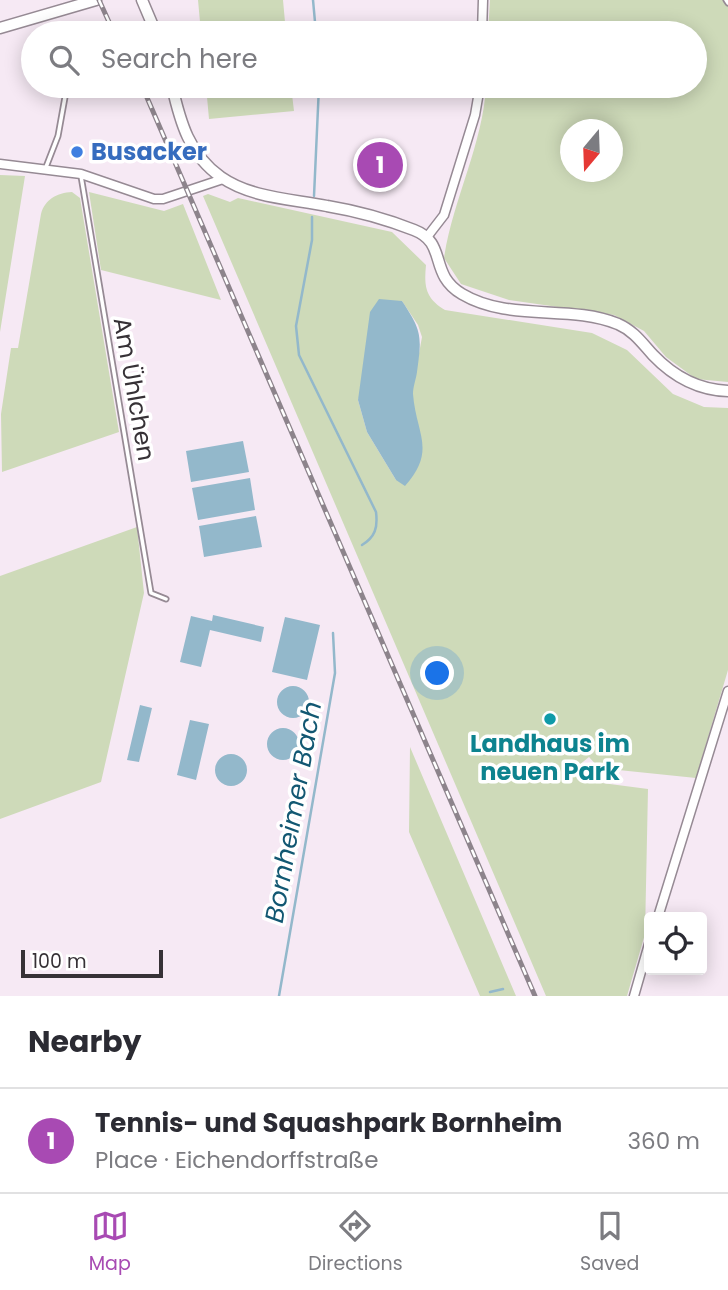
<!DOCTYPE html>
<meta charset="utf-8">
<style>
body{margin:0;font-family:Poppins,sans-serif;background:#f7f7f7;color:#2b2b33}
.controls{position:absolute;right:21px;bottom:21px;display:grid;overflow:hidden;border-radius:7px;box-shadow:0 4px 18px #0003}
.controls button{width:63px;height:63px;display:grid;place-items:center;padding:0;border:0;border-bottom:2px solid #e1e1e2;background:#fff;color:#2b2b33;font:35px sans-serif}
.compass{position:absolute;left:560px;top:119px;width:63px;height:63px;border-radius:50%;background:#fff;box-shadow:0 4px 18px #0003;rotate:199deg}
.scale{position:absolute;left:21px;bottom:18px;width:142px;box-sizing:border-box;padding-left:7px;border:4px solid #363136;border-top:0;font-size:19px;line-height:24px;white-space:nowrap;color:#363136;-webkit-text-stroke:5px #fff;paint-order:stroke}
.you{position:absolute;left:438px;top:674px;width:24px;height:24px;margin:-18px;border:5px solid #fff;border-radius:50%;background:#1a73e8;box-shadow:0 0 0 10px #1a73e833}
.badge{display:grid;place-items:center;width:46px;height:46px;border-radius:50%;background:#a84ab3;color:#fff;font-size:23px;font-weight:700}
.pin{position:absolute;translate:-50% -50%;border:4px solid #fff;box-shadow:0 2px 7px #0006}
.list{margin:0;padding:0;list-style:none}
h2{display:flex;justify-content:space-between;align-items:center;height:91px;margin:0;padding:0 28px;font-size:30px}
h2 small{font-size:23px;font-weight:400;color:#7c7c81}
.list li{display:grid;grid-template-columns:46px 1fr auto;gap:21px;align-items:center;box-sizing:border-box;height:105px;padding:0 28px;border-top:2px solid #e1e1e2}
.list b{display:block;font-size:26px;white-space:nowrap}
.list p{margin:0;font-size:23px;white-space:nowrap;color:#7c7c81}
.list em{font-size:23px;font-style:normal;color:#7c7c81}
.icon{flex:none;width:38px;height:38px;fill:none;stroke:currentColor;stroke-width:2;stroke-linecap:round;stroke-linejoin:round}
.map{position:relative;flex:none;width:728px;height:996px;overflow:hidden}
.search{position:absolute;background:#fff;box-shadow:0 4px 18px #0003;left:21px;right:21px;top:21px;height:77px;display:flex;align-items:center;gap:18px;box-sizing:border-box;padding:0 24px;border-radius:38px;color:#7c7c81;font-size:26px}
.sheet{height:196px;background:#fff}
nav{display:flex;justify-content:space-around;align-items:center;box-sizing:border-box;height:98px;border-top:2px solid #e1e1e2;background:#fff;font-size:19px;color:#7c7c81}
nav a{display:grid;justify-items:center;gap:4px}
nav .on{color:#a84ab3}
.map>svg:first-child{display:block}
.green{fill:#cedab9;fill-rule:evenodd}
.water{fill:#93b8cb}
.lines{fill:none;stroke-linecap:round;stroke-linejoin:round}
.stream{stroke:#93b8cb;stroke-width:2.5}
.service-casing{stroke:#968a94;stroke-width:7}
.minor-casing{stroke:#968a94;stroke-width:11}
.tertiary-casing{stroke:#968a94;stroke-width:13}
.service{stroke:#fff;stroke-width:3.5}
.minor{stroke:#fff;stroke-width:8}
.tertiary{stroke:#fff;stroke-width:10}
.rail-casing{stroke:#8d848c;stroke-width:5}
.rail{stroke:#fff;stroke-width:2.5;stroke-dasharray:8;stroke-linecap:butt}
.shop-dot{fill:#3f7fe0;stroke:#fff;stroke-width:2.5}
.culture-dot{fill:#0f9aa8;stroke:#fff;stroke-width:2.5}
.labels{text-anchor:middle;stroke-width:7;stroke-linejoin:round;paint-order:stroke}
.shop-label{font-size:24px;font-weight:bold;fill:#366cbe;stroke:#fff;text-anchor:start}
.street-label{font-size:24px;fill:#363136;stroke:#fff}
.culture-label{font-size:24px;font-weight:bold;fill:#0d838f;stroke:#fff}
.water-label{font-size:26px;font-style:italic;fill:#125772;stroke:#fff}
</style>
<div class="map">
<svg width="728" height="996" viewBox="0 0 728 996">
<rect width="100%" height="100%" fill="#f6e9f4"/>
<path class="green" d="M 198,0 L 283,0 L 286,33 L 201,33 Z
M 490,0 L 728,0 L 728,382 L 696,379 L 666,357 L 644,331 L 614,315 L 509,300 L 461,284 L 444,258 C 453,199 483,144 486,86 L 695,86 L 695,33 L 488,33 ZM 570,130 L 612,130 L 612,172 L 570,172 Z
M 206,86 L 291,86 L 294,111 L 209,119 Z
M 338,86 L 441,86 L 440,96 L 337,91 Z
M 0,175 L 25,176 L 0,332 Z
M 72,192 L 80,198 L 119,432 L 2,472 L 1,414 L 11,348 L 18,348 L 41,214 C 45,199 57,193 72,192 Z
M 89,192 L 164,211 L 183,204 L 221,300 L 101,270 Z
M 208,194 L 230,202 L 238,198 L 392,232 L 426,265 C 424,286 425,298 445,310 L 592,333 L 627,350 L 673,394 L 704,407 L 728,408 L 728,670 L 696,778 L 599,768 L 589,757 L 579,765 L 579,780 L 648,789 L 645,934 L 627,996 L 546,996 L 203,196 ZM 402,301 L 418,325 L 422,337 L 396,480 L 367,432 L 358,400 Z
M 137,527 L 144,593 L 101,782 L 0,819 L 0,576 Z
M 410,747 L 516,996 L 480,996 L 409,832 Z"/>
<path class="water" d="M 379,299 L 402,301 C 422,331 422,336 417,372 C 416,379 413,387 413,394 C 416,434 437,450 405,486 L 396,480 L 367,432 L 358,400 L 370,312 Z
M 243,441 L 249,472 L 191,482 L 186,451 Z
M 250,478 L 255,510 L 198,520 L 192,488 Z
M 256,516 L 262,547 L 204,557 L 199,526 Z
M 213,615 L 264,627 L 261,642 L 210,630 L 201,667 L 180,662 L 191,616 L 212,621 Z
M 285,617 L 320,625 L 307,680 L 272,672 Z
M277 702a16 16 0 1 1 32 0a16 16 0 1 1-32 0Z
M 140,705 L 152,708 L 139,762 L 127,760 Z
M 190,720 L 209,724 L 196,780 L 177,775 Z
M267 744a16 16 0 1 1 32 0a16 16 0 1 1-32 0Z
M215 770a16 16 0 1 1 32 0a16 16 0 1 1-32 0Z"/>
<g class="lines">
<path class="stream" d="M 313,0 L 316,33
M 314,196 L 319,86
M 312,217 L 312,240 L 296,326 L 299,355 L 376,512 C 378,528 375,537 362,545
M 490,992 L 503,989
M 279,996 L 335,673 L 333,633"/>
<g class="service-casing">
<path id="service" d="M 726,0 L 728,3
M 46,167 L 58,136 L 67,86
M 81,176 L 151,593 L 166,599"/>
</g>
<g class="minor-casing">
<path id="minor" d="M 482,33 L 483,0
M 0,164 L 81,174 L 154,199 L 163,199 L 223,179
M 427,237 L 444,215 L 475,115 L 480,86
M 658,917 L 728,691
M 634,996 L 649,944"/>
</g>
<g class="tertiary-casing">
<path id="tertiary" d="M 142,0 L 156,33
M 0,28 L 96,0
M 172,86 C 180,121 189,155 221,177 C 251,198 292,199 327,206 C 357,211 386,219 414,230 C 448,243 428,274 462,294 C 509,322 569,304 618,324 C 634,331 642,343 653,355 C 673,376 699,390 728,391"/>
</g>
<use href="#service" class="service"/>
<use href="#minor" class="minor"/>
<use href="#tertiary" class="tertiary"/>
<g class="rail-casing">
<path id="rail" d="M 99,0 L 114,33
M 142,86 L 535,996"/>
</g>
<use href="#rail" class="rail"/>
</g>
<circle class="shop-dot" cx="77" cy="152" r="7"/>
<circle class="culture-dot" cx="550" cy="719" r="7"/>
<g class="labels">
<g class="shop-label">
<text x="91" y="160">Busacker</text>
</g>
<g class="street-label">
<text transform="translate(134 389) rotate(80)" y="8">Am Ühlchen</text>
</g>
<g class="culture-label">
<text x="550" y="752">Landhaus im<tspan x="550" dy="28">neuen Park</tspan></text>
</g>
<g class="water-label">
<text transform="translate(293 812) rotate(-80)" y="9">Bornheimer Bach</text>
</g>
</g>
</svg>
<div class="controls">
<button><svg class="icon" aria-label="locate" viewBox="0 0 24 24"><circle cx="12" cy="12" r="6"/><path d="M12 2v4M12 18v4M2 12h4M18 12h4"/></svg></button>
</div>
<svg class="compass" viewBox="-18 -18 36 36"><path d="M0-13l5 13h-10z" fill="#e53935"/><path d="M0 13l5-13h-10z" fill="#7c7c81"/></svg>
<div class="scale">100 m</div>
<div class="you"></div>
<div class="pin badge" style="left:380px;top:165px">1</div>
<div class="search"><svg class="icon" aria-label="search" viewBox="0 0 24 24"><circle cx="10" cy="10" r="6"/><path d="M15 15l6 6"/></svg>Search here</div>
</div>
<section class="sheet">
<h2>Nearby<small></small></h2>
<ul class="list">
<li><span class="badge">1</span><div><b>Tennis- und Squashpark Bornheim</b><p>Place · Eichendorffstraße</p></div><em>360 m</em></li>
</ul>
</section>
<nav>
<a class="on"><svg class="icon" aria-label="map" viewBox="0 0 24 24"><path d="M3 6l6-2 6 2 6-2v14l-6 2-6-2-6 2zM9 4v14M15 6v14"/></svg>Map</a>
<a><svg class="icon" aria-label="directions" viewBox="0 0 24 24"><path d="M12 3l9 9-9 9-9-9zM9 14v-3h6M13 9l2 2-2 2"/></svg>Directions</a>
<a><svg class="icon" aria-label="saved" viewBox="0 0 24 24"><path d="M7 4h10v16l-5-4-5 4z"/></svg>Saved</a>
</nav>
